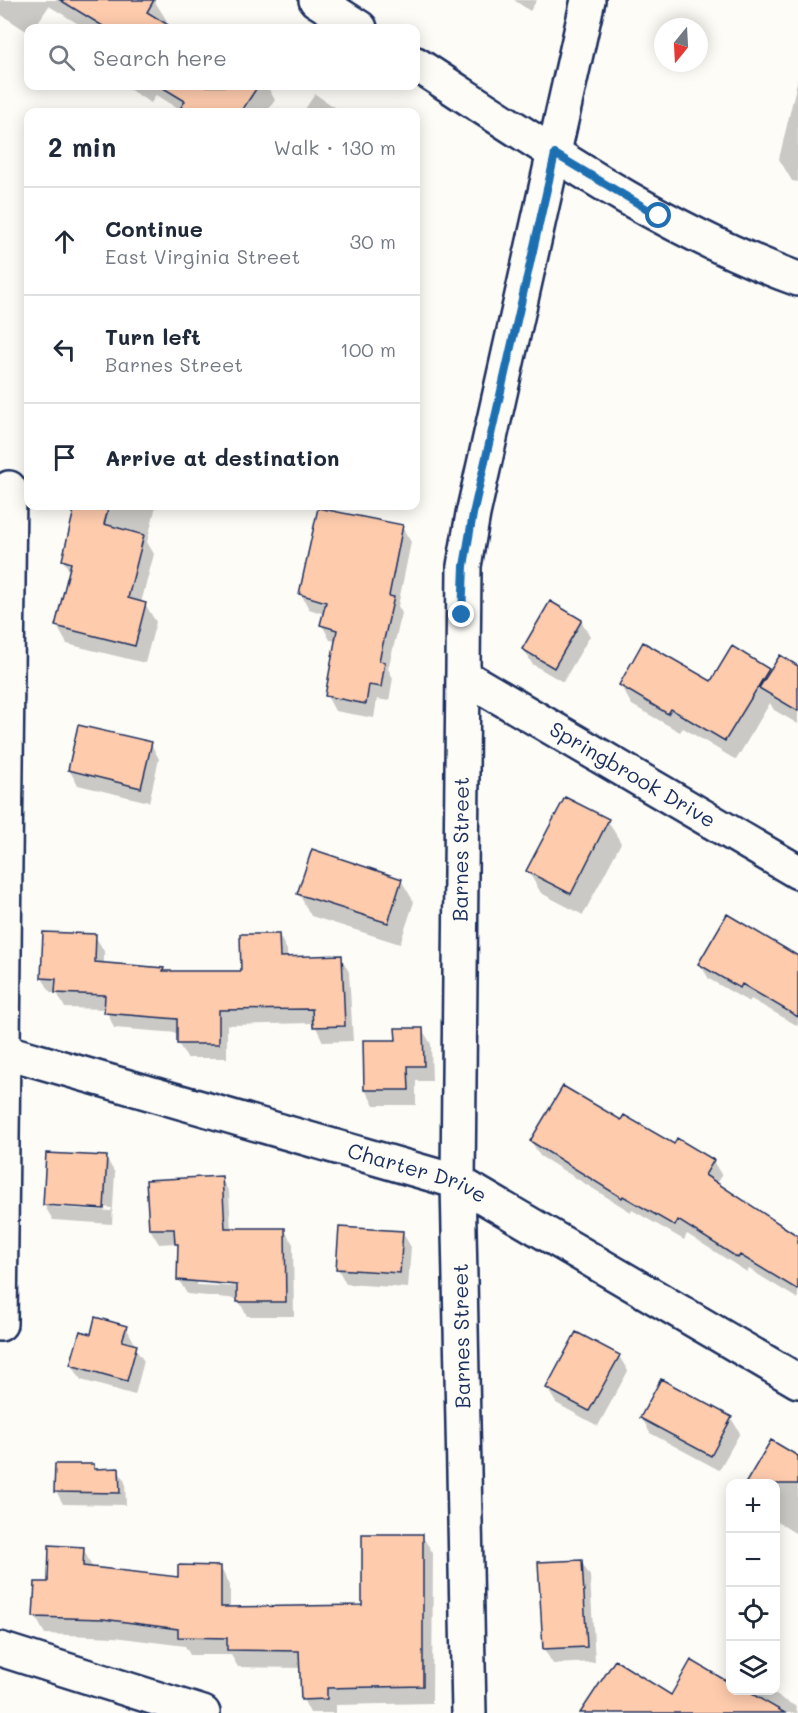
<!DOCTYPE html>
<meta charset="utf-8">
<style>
body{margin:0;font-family:Mali,sans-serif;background:#f6f6f7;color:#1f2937}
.controls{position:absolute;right:18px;bottom:18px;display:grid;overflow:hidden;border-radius:12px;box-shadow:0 3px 15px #0003}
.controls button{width:54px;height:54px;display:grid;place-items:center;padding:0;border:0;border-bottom:2px solid #e0e1e3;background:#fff;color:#1f2937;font:30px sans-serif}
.compass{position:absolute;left:654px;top:18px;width:54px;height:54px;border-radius:50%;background:#fff;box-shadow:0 3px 15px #0003;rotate:198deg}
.stop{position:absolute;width:18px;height:18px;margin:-14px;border:4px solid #1f6fb2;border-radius:50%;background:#fff}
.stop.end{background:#1f6fb2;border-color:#fff;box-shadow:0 2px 6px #0008}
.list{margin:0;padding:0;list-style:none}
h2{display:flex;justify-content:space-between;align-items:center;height:78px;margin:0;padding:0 24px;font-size:26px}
h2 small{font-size:20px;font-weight:400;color:#747a83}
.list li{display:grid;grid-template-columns:39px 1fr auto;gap:18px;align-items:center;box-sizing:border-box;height:108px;padding:0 24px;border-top:2px solid #e0e1e3}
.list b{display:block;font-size:22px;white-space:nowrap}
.list p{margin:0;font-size:20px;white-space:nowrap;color:#747a83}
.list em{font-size:20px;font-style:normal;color:#747a83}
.icon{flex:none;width:33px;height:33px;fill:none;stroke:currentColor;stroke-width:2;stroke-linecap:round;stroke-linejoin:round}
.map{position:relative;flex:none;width:798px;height:1713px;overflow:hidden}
.search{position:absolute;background:#fff;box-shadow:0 3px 15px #0003;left:24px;top:24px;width:396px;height:66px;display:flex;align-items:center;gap:15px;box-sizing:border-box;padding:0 21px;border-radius:12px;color:#747a83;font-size:22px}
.panel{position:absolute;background:#fff;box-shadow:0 3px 15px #0003;left:24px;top:108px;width:396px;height:402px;border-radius:12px}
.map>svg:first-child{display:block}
.shadow{fill:#0003;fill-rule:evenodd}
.building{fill:#fecbad;stroke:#1b2f5e;stroke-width:1.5}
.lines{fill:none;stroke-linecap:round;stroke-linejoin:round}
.street-casing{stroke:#1b2f5e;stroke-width:38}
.street{stroke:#fdfcf7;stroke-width:33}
.route{stroke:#1f6fb2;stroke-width:8}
.labels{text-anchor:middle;stroke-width:4.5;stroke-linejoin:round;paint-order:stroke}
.street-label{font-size:21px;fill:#1b2f5e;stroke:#fdfcf7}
</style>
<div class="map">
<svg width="798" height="1713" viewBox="0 0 798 1713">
<rect width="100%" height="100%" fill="#fdfcf7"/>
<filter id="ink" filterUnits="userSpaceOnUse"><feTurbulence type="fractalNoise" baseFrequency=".0167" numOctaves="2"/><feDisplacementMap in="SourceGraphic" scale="12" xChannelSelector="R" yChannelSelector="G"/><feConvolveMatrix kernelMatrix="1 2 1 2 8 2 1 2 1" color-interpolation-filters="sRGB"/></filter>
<g filter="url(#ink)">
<path class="shadow" d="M 0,0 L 154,0 L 167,21 L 165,25 L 170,28 L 85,28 L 49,6 L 34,28 L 28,28 L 28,32 L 0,14 Z
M 514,0 L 537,0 L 530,11 Z
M 798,78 L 798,182 L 792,181 L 779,159 Z
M 124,86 L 267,86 L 275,100 L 267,112 L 183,112 L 156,95 L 151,103 Z
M 315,94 L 342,112 L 303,112 Z
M 47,506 L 156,506 L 147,542 L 154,554 L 141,603 L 145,604 L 156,622 L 145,663 L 67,644 L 57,626 L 70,572 L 63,560 L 75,514 Z
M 402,527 L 411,542 L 398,606 L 402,613 L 388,669 L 393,678 L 389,701 L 377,699 L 374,718 L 335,711 L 327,696 L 336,641 L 330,640 L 322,625 L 324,614 L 309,609 L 301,594 Z
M 581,621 L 590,636 L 563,682 L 532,664 L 524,649 Z
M 798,668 L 798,724 L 774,710 L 770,703 L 736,760 L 683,728 L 680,732 L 632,705 L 620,685 L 711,683 L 767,670 L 770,674 Z
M 151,744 L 159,759 L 149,802 L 78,785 L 69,770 Z
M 608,821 L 621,843 L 583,915 L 541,893 L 528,871 Z
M 401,880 L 414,902 L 400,944 L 311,916 L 299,894 Z
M 279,935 L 287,950 L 287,958 L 341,957 L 349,972 L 353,1041 L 323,1042 L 314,1023 L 227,1025 L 227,1058 L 187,1058 L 178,1043 L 178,1033 L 114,1028 L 106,1009 L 65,1008 L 57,993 L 51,993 L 42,978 L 95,936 L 104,951 L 104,965 L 163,970 L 164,973 L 243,972 Z
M 798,957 L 798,1026 L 751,999 L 749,1002 L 709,979 L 700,964 Z
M 422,1029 L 431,1044 L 432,1081 L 416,1081 L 416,1105 L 374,1105 L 365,1090 L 397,1041 Z
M 621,1122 L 713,1161 L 722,1176 L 716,1185 L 798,1237 L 798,1299 L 749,1269 L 747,1272 L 687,1234 L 684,1240 L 632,1210 L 631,1212 L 540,1156 L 531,1141 Z
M 106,1158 L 115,1173 L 112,1224 L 53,1220 L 44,1205 ZM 51,1204 L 112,1208 L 111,1211 L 51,1207 Z
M 221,1178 L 229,1192 L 231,1230 L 284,1229 L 293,1244 L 294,1316 L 247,1316 L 238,1299 L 187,1294 L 179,1280 L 179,1249 L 176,1243 L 159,1244 L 150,1229 L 148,1182 ZM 197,1282 L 244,1284 L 244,1287 L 197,1285 Z
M 402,1232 L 411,1247 L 408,1288 L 346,1284 L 338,1269 Z
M 126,1327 L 134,1342 L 133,1346 L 144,1361 L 135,1395 L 81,1380 L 72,1365 L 92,1336 Z
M 619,1356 L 628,1371 L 598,1426 L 556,1403 L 547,1388 Z
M 642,1418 L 731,1418 L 740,1433 L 719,1470 L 650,1433 Z
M 798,1458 L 798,1535 L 776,1521 L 776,1484 Z
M 93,1466 L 95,1470 L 118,1470 L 125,1482 L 126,1505 L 63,1504 L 56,1491 Z
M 422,1536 L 433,1553 L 432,1703 L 336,1705 L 336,1713 L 310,1713 L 303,1699 L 301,1668 L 238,1667 L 231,1655 L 190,1655 L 185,1646 L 114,1637 L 45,1634 L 35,1616 L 49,1584 L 83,1548 L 93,1569 L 180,1579 L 220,1567 L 230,1585 L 230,1608 L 364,1606 Z
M 581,1561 L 590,1576 L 595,1662 L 553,1664 L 544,1649 Z
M 691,1662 L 730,1684 L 730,1690 L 751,1696 L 754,1690 L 767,1690 L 795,1706 L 798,1713 L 584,1713 L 671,1697 Z"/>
<path class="building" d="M 60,0 L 154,0 L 147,12 L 173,28 L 106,28 Z
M 160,86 L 258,86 L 241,112 L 178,112 L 185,101 Z
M 75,506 L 109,506 L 104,524 L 144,535 L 128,598 L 146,603 L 135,646 L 55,626 L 71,563 L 62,560 Z
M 318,508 L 403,525 L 389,596 L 394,597 L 379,661 L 385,662 L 381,687 L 369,685 L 366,704 L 325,696 L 337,630 L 320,625 L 326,602 L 299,594 Z
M 550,601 L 582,620 L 554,668 L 522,649 Z
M 643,642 L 711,681 L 732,646 L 769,669 L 725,741 L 671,709 L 668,714 L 619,685 Z
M 780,655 L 798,666 L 798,711 L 759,688 Z
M 78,725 L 152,742 L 141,788 L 68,770 Z
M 565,797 L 609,819 L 571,894 L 526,871 Z
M 312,849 L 402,879 L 388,923 L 297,894 Z
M 727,914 L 798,956 L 798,1017 L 742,984 L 740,988 L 698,964 Z
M 43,932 L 96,934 L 95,962 L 164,968 L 163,971 L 241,971 L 240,934 L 279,934 L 280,957 L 342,955 L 345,1026 L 313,1027 L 312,1009 L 219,1010 L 219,1044 L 177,1044 L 177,1019 L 104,1013 L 105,995 L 55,993 L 56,979 L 41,978 Z
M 395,1028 L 423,1028 L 424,1066 L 408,1066 L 409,1090 L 364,1090 L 363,1040 L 396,1040 Z
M 563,1086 L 621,1120 L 624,1115 L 674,1144 L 677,1138 L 714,1160 L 705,1175 L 798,1236 L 798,1290 L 740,1255 L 738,1258 L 678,1220 L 675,1226 L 623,1196 L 622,1198 L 530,1141 Z
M 46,1153 L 107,1156 L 104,1209 L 43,1205 Z
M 222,1176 L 225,1228 L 285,1228 L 286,1302 L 237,1302 L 237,1285 L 177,1280 L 178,1244 L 175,1244 L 174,1229 L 149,1229 L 146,1180 Z
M 339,1227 L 403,1231 L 400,1273 L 336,1269 Z
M 95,1317 L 127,1326 L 122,1341 L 137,1345 L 127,1381 L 70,1365 L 80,1331 L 91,1334 Z
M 576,1332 L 620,1355 L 589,1411 L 546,1388 Z
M 661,1379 L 732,1417 L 711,1456 L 640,1418 Z
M 771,1440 L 798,1456 L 798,1484 L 745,1484 Z
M 55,1464 L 94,1464 L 94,1469 L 119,1468 L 120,1493 L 54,1492 Z
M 362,1534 L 423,1534 L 423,1686 L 327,1688 L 327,1699 L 301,1700 L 299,1651 L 227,1650 L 227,1638 L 178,1637 L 178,1629 L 103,1619 L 33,1617 L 35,1582 L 48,1582 L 49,1545 L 84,1547 L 83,1566 L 178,1577 L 178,1565 L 221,1566 L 221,1607 L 362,1605 Z
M 582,1560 L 587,1647 L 543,1649 L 538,1562 Z
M 615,1660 L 671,1695 L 691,1660 L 730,1683 L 730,1690 L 745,1690 L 785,1713 L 580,1713 Z"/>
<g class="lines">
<g class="street-casing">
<g id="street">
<path d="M 316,0 L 360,28"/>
<path d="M 416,64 C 538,143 660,229 798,279"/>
<path id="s1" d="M 465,677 L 798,872"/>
<path id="s2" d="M 0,1050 L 458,1182 L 798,1381"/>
<path d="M 0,1324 L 9,488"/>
<path d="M 0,1649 L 203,1713"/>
<path id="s3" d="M 469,1713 L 458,1182 L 464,566 L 473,514 L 588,0"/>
</g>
</g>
<use href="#street" class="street"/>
</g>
</g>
<g class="lines" filter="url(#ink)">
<path class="route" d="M 462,615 L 464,566 L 473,514 L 555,154 L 659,216"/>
</g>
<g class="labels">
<g class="street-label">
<text dy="7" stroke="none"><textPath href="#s1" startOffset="194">Springbrook Drive</textPath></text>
<text dy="7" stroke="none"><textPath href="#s3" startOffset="864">Barnes Street</textPath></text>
<text dy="7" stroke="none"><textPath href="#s2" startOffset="435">Charter Drive</textPath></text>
<text transform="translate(462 1336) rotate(-91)" y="7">Barnes Street</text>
</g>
</g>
</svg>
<div class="controls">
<button>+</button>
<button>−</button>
<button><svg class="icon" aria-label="locate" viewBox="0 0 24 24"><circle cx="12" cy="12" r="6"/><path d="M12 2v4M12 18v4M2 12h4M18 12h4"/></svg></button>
<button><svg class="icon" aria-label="layers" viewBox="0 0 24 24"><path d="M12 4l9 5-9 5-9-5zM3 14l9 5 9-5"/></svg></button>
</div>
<svg class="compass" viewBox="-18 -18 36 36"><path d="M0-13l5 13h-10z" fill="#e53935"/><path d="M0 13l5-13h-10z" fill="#747a83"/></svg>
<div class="stop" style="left:659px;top:216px"></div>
<div class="stop end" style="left:462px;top:615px"></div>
<div class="search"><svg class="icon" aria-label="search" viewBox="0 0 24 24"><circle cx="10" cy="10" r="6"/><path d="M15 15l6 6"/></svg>Search here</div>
<section class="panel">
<h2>2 min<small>Walk · 130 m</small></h2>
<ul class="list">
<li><svg class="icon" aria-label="ahead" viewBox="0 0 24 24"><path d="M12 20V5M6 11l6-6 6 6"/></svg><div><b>Continue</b><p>East Virginia Street</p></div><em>30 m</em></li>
<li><svg class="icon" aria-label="left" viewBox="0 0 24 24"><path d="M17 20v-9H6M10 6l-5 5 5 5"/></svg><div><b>Turn left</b><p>Barnes Street</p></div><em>100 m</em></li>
<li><svg class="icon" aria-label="arrive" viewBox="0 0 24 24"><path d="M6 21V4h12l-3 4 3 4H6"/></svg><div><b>Arrive at destination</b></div></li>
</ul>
</section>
</div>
